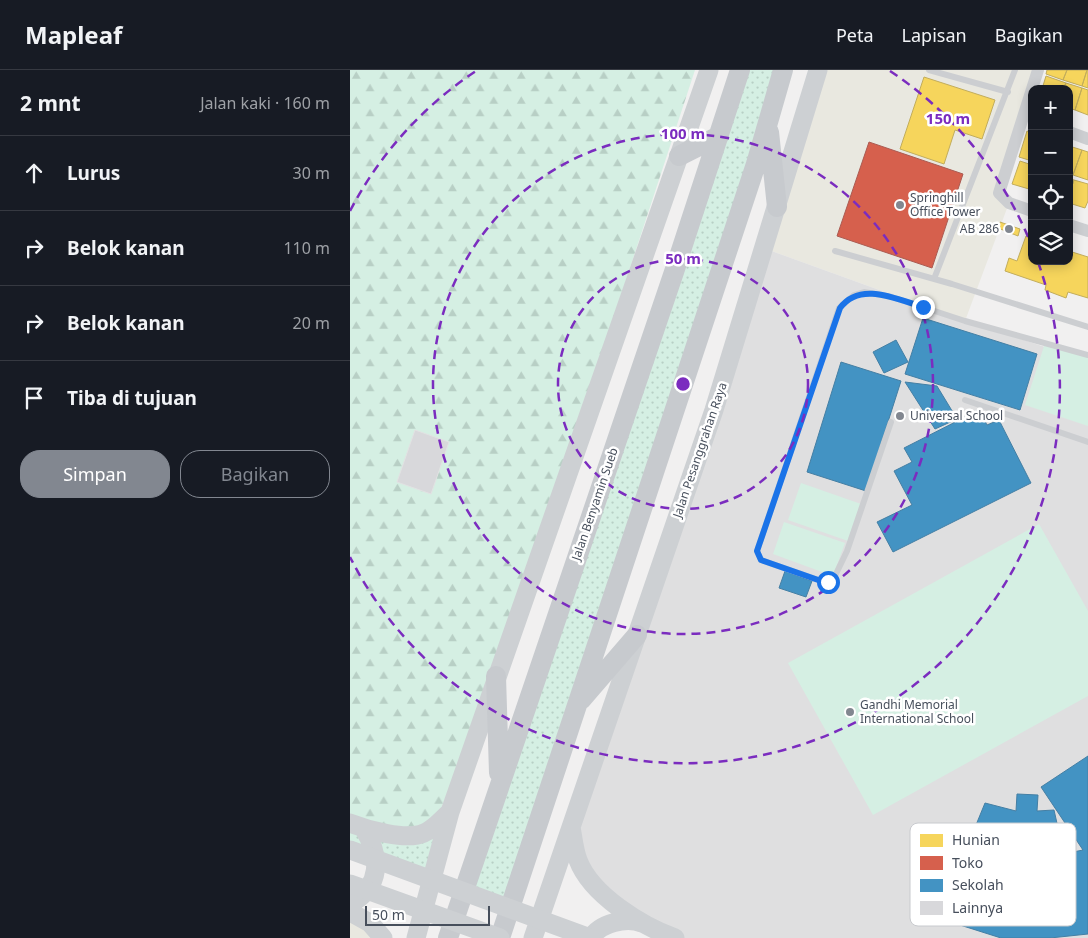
<!DOCTYPE html>
<html lang="id">
<meta charset="utf-8">
<style>
body{margin:0;font-family:"Noto Sans",sans-serif;background:#242831;color:#f1f3f6}
.controls{position:absolute;right:15px;top:15px;display:grid;overflow:hidden;border-radius:10px;box-shadow:0 2px 12px #0003}
.controls button{width:45px;height:45px;display:grid;place-items:center;padding:0;border:0;border-bottom:1px solid #363941;background:#171b24;color:#f1f3f6;font:25px sans-serif}
.scale{position:absolute;left:15px;bottom:12px;width:125px;box-sizing:border-box;padding-left:5px;border:2px solid #474f5c;border-top:0;font-size:14px;line-height:18px;white-space:nowrap;color:#474f5c;-webkit-text-stroke:4px #fff;paint-order:stroke}
.stop{position:absolute;width:15px;height:15px;margin:-11px;border:4px solid #1a73e8;border-radius:50%;background:#fff}
.stop.end{background:#1a73e8;border-color:#fff;box-shadow:0 1px 5px #0008}
.list{margin:0;padding:0;list-style:none}
h2{display:flex;justify-content:space-between;align-items:center;height:65px;margin:0;padding:0 20px;font-size:21px}
h2 small{font-size:16px;font-weight:400;color:#9ea1a6}
.list li{display:grid;grid-template-columns:32px 1fr auto;gap:15px;align-items:center;box-sizing:border-box;height:75px;padding:0 20px;border-top:1px solid #363941}
.list b{display:block;font-size:19px;white-space:nowrap}
.list em{font-size:16px;font-style:normal;color:#9ea1a6}
.actions{display:flex;gap:10px;padding:15px 20px}
.actions a{flex:1;padding:11px 0;border:1px solid #828790;border-radius:20px;text-align:center;font-size:18px;color:#828790}
.actions .main{background:#828790;color:#fff}
.icon{flex:none;width:28px;height:28px;fill:none;stroke:currentColor;stroke-width:2;stroke-linecap:round;stroke-linejoin:round}
.map{position:relative;flex:none;width:738px;height:868px;overflow:hidden}
header{display:flex;align-items:center;gap:30px;box-sizing:border-box;height:70px;padding:0 25px;background:#171b24;border-bottom:1px solid #363941}
header strong{font-size:24px}
nav{display:flex;gap:28px;margin-inline-start:auto;font-size:18px}
main{display:flex}
aside{flex:1;background:#171b24}
.map>svg:first-child{display:block}
.commercial{fill:#e9e8e0}
.education{fill:#dfdfe0}
.grass{fill:url(#grass-dots)}
.forest{fill:url(#forest-firs)}
.park{fill:#d5efe3}
.homes{fill:#f6d55c;stroke:#c2ad5c}
.shops{fill:#d6604d;stroke:#ab5b52}
.schools{fill:#4393c3;stroke:#447fa4}
.building{fill:#d8d8db;stroke:#e2e2e3}
.lines{fill:none;stroke-linecap:round;stroke-linejoin:round}
.lane{stroke:#ccced1;stroke-width:6}
.street{stroke:#ccced1;stroke-width:12}
.secondary{stroke:#cdd0d3;stroke-width:19}
.primary{stroke:#c7cace;stroke-width:20}
.secondary-bridge{stroke:#cdd0d3;stroke-width:19}
.route{stroke:#1a73e8;stroke-width:6}
.ring{fill:none;stroke:#7b2cbf;stroke-width:2.5;stroke-dasharray:9 6}
.poi-dot{fill:#828790;stroke:#fff;stroke-width:2}
.labels{text-anchor:middle;stroke-width:5;stroke-linejoin:round;paint-order:stroke}
.poi-label{font-size:12px;fill:#474f5c;stroke:#fff;text-anchor:start}
.street-label{font-size:12px;fill:#474f5c;stroke:#fff}
.key{fill:#fff;stroke:#c8cace;stroke-width:1}
.key-label{font-size:14px;fill:#474f5c}
.centre{fill:#7b2cbf;stroke:#fff;stroke-width:2.5}
.ring-label{font-size:15px;text-anchor:middle;font-weight:bold;fill:#7b2cbf;stroke:#fff;stroke-width:5;stroke-linejoin:round;paint-order:stroke}
</style>
<header>
<strong>Mapleaf</strong>
<nav><a>Peta</a><a>Lapisan</a><a>Bagikan</a></nav>
</header>
<main>
<aside>
<h2>2 mnt<small>Jalan kaki · 160 m</small></h2>
<ul class="list">
<li><svg class="icon" aria-label="ahead" viewBox="0 0 24 24"><path d="M12 20V5M6 11l6-6 6 6"/></svg><div><b>Lurus</b></div><em>30 m</em></li>
<li><svg class="icon" aria-label="right" viewBox="0 0 24 24"><path d="M7 20v-9h11M14 6l5 5-5 5"/></svg><div><b>Belok kanan</b></div><em>110 m</em></li>
<li><svg class="icon" aria-label="right" viewBox="0 0 24 24"><path d="M7 20v-9h11M14 6l5 5-5 5"/></svg><div><b>Belok kanan</b></div><em>20 m</em></li>
<li><svg class="icon" aria-label="arrive" viewBox="0 0 24 24"><path d="M6 21V4h12l-3 4 3 4H6"/></svg><div><b>Tiba di tujuan</b></div></li>
</ul>
<div class="actions"><a class="main">Simpan</a><a>Bagikan</a></div>
</aside>
<div class="map">
<svg width="738" height="868" viewBox="0 0 738 868">
<defs>
<pattern id="grass-dots" width="8" height="8" patternUnits="userSpaceOnUse" patternTransform="scale(1.25)"><rect width="8" height="8" fill="#d5efe3"/><path d="M2 2h.1M6 6h.1" fill="none" stroke="#b8cfc5" stroke-width="1.8" stroke-linecap="round"/></pattern>
<pattern id="forest-firs" width="22" height="20" patternUnits="userSpaceOnUse" patternTransform="scale(1.25)"><rect width="22" height="20" fill="#d5efe3"/><path d="M5 1l3.5 6h-7zM16 11l3.5 6h-7z" fill="#b8cfc5"/></pattern>
</defs>
<rect width="100%" height="100%" fill="#f1f0f0"/>
<path class="commercial" d="M 468,0 L 691,0 L 649,123 L 659,133 L 615,251 L 416,179 Z
M 0,842 L 32,868 L 0,868 Z"/>
<path class="education" d="M 416,179 L 615,251 L 738,291 L 738,868 L 325,868 L 246,817 L 221,756 Z"/>
<path class="grass" d="M 390,0 L 433,0 L 159,838 L 113,822 Z
M 100,742 L 82,810 L 0,780 L 0,753 Z"/>
<path class="forest" d="M 0,0 L 345,0 L 146,606 L 83,758 L 0,753 Z"/>
<path class="park" d="M 695,273 L 738,287 L 738,356 L 675,335 Z
M 451,413 L 511,434 L 498,471 L 438,450 Z
M 434,452 L 495,473 L 483,506 L 423,484 Z
M 689,454 L 738,541 L 738,626 L 523,745 L 438,593 Z"/>
<path class="homes" d="M 697,0 L 717,0 L 713,10 L 696,4 Z
M 717,0 L 737,0 L 732,16 L 713,10 Z
M 737,0 L 738,0 L 738,18 L 732,16 Z
M 696,6 L 716,13 L 713,19 L 692,19 Z
M 574,7 L 645,30 L 632,69 L 605,60 L 594,94 L 550,79 Z
M 716,13 L 732,18 L 725,40 L 719,38 L 719,19 L 713,19 Z
M 732,18 L 738,20 L 738,45 L 725,40 Z
M 677,61 L 682,63 L 682,91 L 669,87 Z
M 719,76 L 732,80 L 723,105 L 719,104 Z
M 732,80 L 738,82 L 738,110 L 723,105 Z
M 670,91 L 682,95 L 682,111 L 679,119 L 662,114 Z
M 719,108 L 724,110 L 719,125 Z
M 724,110 L 738,114 L 738,131 L 735,138 L 719,133 L 719,125 Z
M 650,152 L 670,159 L 668,166 L 648,158 Z
M 676,166 L 682,168 L 682,191 L 719,191 L 719,181 L 738,187 L 738,228 L 718,222 L 716,228 L 695,220 L 696,215 L 655,201 L 659,188 L 667,191 Z"/>
<path class="shops" d="M 519,72 L 613,104 L 582,198 L 487,166 Z"/>
<path class="schools" d="M 573,248 L 687,284 L 670,340 L 555,304 Z
M 546,270 L 558,292 L 534,303 L 523,282 Z
M 491,292 L 551,311 L 516,421 L 457,402 Z
M 555,312 L 587,316 L 607,349 L 585,359 Z
M 629,340 L 637,355 L 649,350 L 681,413 L 543,482 L 527,452 L 562,435 L 544,401 L 562,392 L 554,378 Z
M 435,501 L 462,511 L 456,527 L 429,518 Z
M 738,686 L 738,864 L 700,868 L 651,868 L 569,842 L 600,770 L 651,786 L 693,788 L 733,780 L 691,717 Z
M 667,724 L 688,725 L 687,741 L 704,740 L 713,780 L 685,783 L 655,781 L 619,772 L 635,733 L 666,741 Z"/>
<path class="building" d="M 65,360 L 99,372 L 81,424 L 47,412 Z"/>
<g class="lines">
<path class="lane" d="M 579,0 L 658,22
M 485,181 L 602,214 L 738,257
M 584,209 L 665,0
M 615,330 L 738,372
M 541,352 L 497,481 L 484,508 L 474,512 L 411,490 L 407,481 L 489,238 L 504,225 L 514,222 L 542,227 L 615,251 L 738,285"/>
<path class="street" d="M 682,19 L 649,123 L 659,133 L 682,141
M 682,19 L 688,0
M 719,62 L 738,69
M 719,155 L 738,161"/>
<path class="secondary" d="M 0,753 C 18,760 56,771 74,763 C 84,759 91,750 99,743
M 221,757 C 223,767 224,780 228,790 C 241,825 292,856 325,868
M 0,834 C 32,816 31,787 14,759
M 0,842 L 20,853 L 33,868
M 66,868 L 100,742 L 359,0
M 183,868 L 364,340 L 468,0
M 241,868 C 250,853 276,847 292,853"/>
<path class="primary" d="M 419,62 L 427,137
M 329,86 L 369,66
M 146,606 L 149,703
M 231,630 L 287,565
M 98,868 L 324,202 L 390,0
M 150,868 L 406,94 L 433,0"/>
<path class="secondary-bridge" d="M 0,780 L 240,868
M 0,814 L 150,868"/>
</g>
<g class="lines">
<path class="route" d="M 478,512 L 474,512 L 411,490 L 407,481 L 490,238 C 510,211 546,229 573,237"/>
</g>
<g class="ring">
<circle cx="333" cy="314" r="125"/>
<circle cx="333" cy="314" r="250"/>
<path d="M0 141A375 375 0 0 1 126 1M540 1A375 375 0 0 1 681 174M688 192A375 375 0 0 1 0 487"/>
</g>
<g class="poi-dot">
<circle cx="550" cy="135" r="5"/>
<circle cx="659" cy="159" r="5"/>
<circle cx="550" cy="346" r="5"/>
<circle cx="500" cy="642" r="5"/>
</g>
<g class="labels">
<g class="poi-label">
<text x="560" y="132">Springhill<tspan x="560" dy="14">Office Tower</tspan></text>
<text x="649" y="163" text-anchor="end">AB 286</text>
<text x="560" y="350">Universal School</text>
<text x="510" y="639">Gandhi Memorial<tspan x="510" dy="14">International School</tspan></text>
</g>
<g class="street-label">
<text transform="translate(350 380) rotate(-71)" y="4">Jalan Pesanggrahan Raya</text>
<text transform="translate(245 434) rotate(-71)" y="4">Jalan Benyamin Sueb</text>
</g>
</g>
<rect x="560" y="753" width="166" height="103" rx="8" class="key"/>
<rect x="570" y="764" width="23" height="13" fill="#f6d55c"/>
<rect x="570" y="786" width="23" height="14" fill="#d6604d"/>
<rect x="570" y="809" width="23" height="13" fill="#4393c3"/>
<rect x="570" y="831" width="23" height="14" fill="#d8d8db"/>
<g class="key-label">
<text x="602" y="775">Hunian</text>
<text x="602" y="798">Toko</text>
<text x="602" y="820">Sekolah</text>
<text x="602" y="843">Lainnya</text>
</g>
<circle cx="333" cy="314" r="8" class="centre"/>
<g class="ring-label">
<text x="598" y="54">150 m</text>
<text x="333" y="69">100 m</text>
<text x="333" y="194">50 m</text>
</g>
</svg>
<div class="controls">
<button>+</button>
<button>−</button>
<button><svg class="icon" aria-label="locate" viewBox="0 0 24 24"><circle cx="12" cy="12" r="6"/><path d="M12 2v4M12 18v4M2 12h4M18 12h4"/></svg></button>
<button><svg class="icon" aria-label="layers" viewBox="0 0 24 24"><path d="M12 4l9 5-9 5-9-5zM3 14l9 5 9-5"/></svg></button>
</div>
<div class="scale">50 m</div>
<div class="stop" style="left:478px;top:512px"></div>
<div class="stop end" style="left:573px;top:237px"></div>
</div>
</main>
